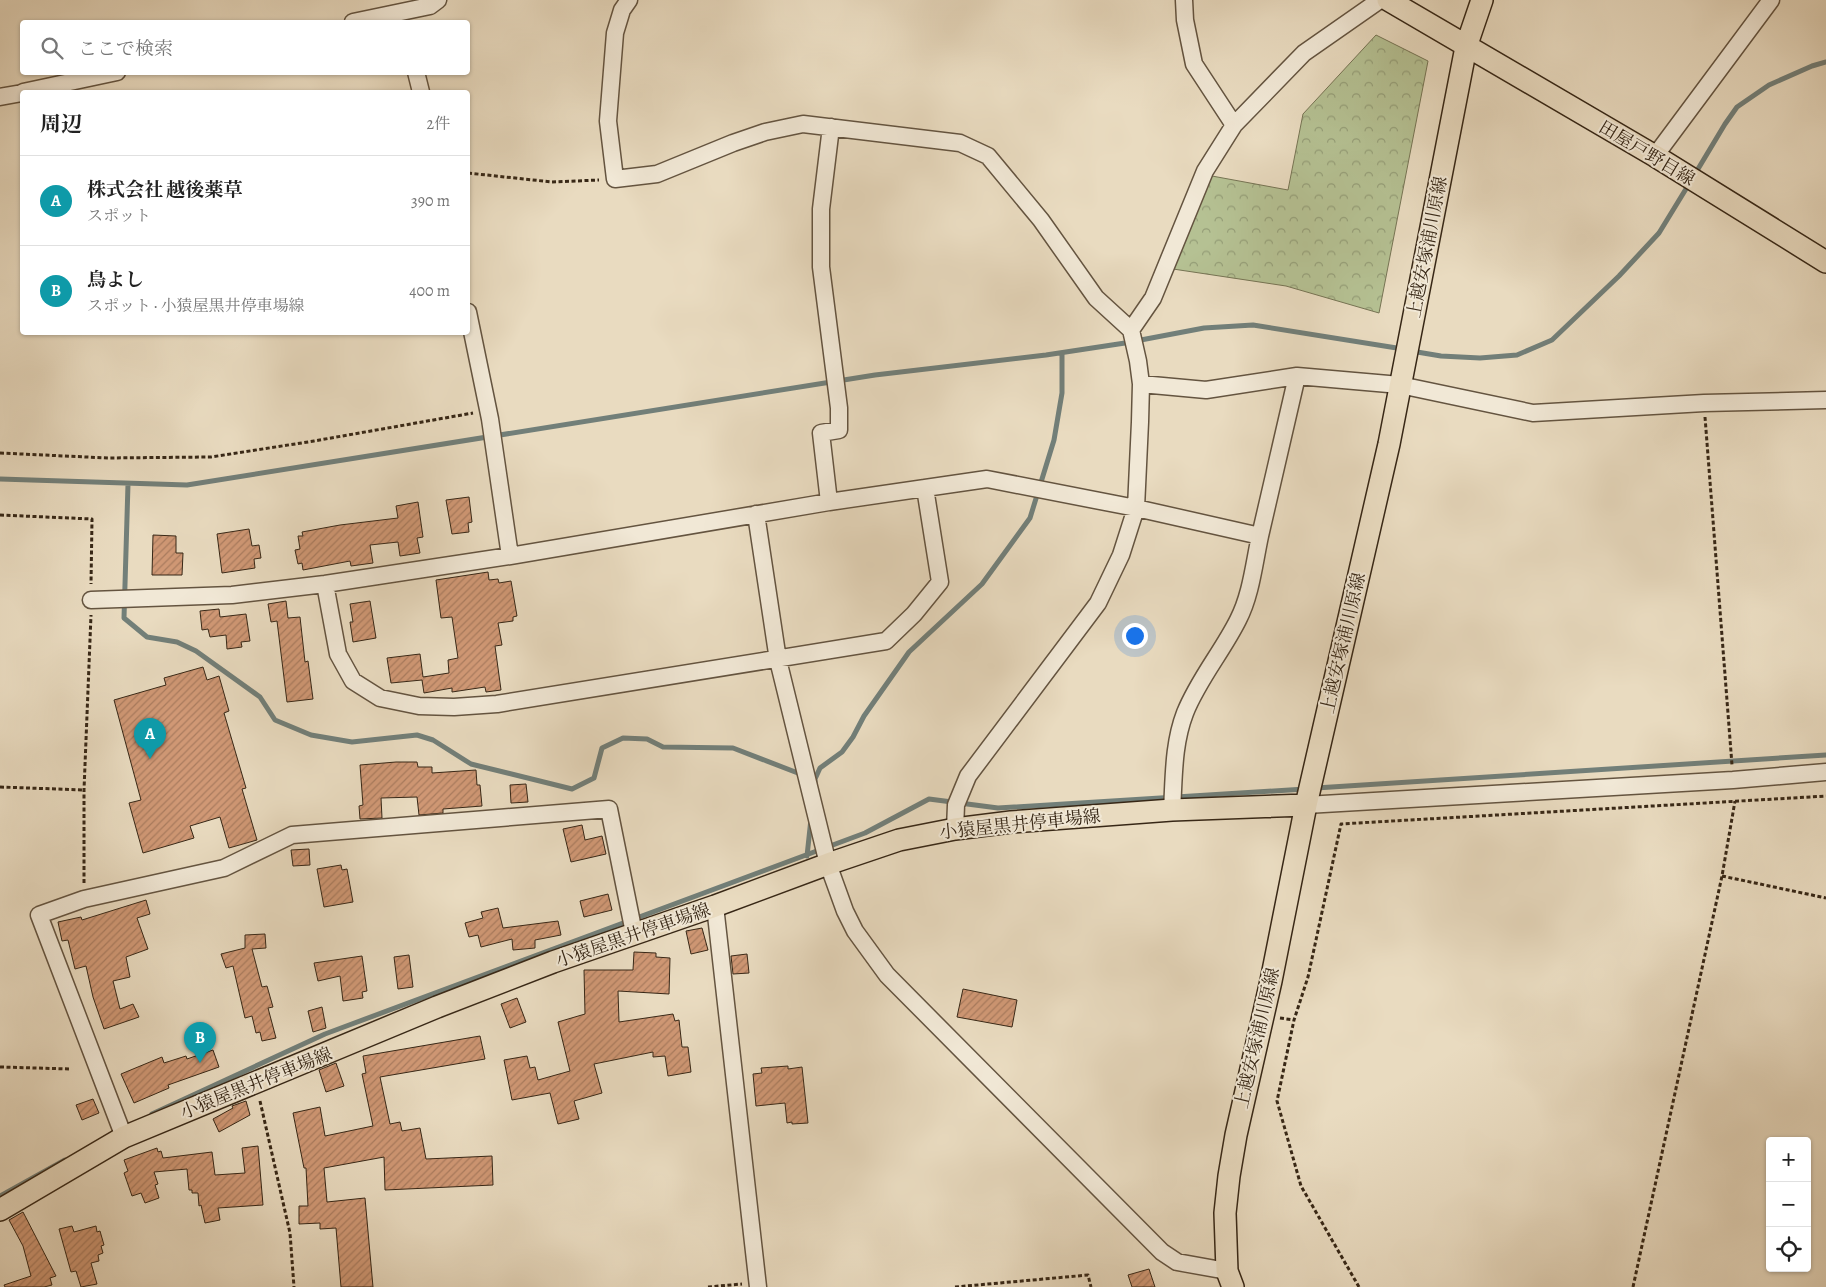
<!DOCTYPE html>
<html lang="ja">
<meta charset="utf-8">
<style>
body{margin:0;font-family:Alegreya,"Noto Serif JP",serif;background:#f6f6f6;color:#222}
.controls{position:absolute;right:15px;bottom:15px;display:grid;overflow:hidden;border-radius:5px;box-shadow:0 1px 4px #0004}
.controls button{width:45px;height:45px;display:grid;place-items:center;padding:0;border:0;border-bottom:1px solid #e0e0e0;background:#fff;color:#222;font:25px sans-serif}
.you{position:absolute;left:1134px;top:635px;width:18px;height:18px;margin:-12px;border:4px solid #fff;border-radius:50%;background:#1a73e8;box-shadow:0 0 0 8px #1a73e833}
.badge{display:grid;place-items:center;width:32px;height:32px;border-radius:50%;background:#2563eb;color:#fff;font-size:16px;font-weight:700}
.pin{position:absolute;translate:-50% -41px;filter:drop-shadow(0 1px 2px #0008)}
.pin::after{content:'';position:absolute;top:26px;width:18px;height:15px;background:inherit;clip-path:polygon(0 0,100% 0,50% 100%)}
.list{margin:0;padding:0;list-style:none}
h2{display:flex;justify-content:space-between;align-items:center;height:65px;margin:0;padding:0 20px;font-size:21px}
h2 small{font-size:16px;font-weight:400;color:#767676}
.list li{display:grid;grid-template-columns:32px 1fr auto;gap:15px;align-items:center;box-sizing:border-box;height:90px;padding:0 20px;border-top:1px solid #e0e0e0}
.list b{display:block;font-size:19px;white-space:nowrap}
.list p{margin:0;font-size:16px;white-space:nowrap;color:#767676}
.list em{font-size:16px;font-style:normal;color:#767676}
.icon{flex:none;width:28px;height:28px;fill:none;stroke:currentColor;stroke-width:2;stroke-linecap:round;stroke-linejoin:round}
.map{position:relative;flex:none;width:1826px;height:1287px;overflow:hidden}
.search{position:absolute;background:#fff;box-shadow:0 1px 4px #0004;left:20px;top:20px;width:450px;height:55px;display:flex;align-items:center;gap:12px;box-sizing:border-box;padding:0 18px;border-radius:5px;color:#767676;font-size:19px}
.panel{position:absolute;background:#fff;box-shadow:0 1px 4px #0004;left:20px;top:90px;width:450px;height:245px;border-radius:5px}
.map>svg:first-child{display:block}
.forest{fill:url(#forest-crowns);stroke:#767454}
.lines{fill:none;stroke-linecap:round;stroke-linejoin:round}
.stream{stroke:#727f79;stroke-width:5}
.building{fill:url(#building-hatch);stroke:#372716}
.minor-casing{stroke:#645440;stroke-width:19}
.major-casing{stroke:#372716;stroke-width:24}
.path{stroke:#372716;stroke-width:3;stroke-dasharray:4 2.5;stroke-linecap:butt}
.minor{stroke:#f1e8d6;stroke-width:16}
.major{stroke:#e9dbc0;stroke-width:21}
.labels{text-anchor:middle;stroke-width:4;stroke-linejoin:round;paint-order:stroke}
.street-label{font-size:18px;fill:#372716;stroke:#f1e8d6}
</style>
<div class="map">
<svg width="1826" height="1287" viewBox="0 0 1826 1287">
<defs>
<pattern id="forest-crowns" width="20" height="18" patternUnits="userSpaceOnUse" patternTransform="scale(1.25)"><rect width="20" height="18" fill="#b5c193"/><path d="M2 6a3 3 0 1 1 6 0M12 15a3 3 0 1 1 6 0" fill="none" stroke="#949d77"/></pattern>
<pattern id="building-hatch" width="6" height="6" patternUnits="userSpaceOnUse" patternTransform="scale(1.25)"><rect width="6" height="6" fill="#d09875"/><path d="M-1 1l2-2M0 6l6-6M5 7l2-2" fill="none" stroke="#aa7c5f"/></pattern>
</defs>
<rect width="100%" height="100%" fill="#e9dbc0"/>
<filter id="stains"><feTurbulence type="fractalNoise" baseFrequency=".004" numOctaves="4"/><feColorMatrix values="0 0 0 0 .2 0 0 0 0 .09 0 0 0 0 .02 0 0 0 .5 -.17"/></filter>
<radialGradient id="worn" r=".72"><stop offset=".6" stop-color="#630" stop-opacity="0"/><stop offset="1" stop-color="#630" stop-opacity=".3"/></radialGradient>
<path class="forest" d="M 1376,35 L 1428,61 L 1379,313 L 1286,286 L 1173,269 L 1212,176 L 1288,190 L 1303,114 Z"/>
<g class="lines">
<path class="stream" d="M 1695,174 L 1725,124 L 1737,107 L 1769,85 L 1812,66 L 1826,62
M 1411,351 L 1441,356 L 1480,358 L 1517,355 L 1552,340 L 1619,276 L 1659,233 L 1689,184
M 0,479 L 187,485 L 875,375 L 1046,355 L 1125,343 L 1204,328 L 1253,325 L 1403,349
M 128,484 L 124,618 L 147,637 L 177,642 L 196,651 L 260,697 L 275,720 L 311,735 L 352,742 L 417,735 L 433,740 L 471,764 L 572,789 L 594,778 L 602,748 L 623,738 L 647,739 L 663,747 L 733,748 L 803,775
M 815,785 L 815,779 L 820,768 L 842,752 L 853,737 L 864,716 L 909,652 L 982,584 L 1030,518 L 1054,440 L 1062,393 L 1062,353
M 1316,788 L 1826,755
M 807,856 L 811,819
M 152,1114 L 325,1034 L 865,833 L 929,799 L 998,808 L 1305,789
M 0,1196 L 65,1160"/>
</g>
<path class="building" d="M 469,497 L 472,522 L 468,523 L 469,532 L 452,534 L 446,500 Z
M 418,502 L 423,537 L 417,538 L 420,553 L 400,556 L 398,542 L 370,545 L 373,563 L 351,566 L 350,561 L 303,570 L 302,563 L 298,564 L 295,550 L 300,549 L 298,536 L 303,536 L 302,532 L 340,525 L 398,518 L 396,506 Z
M 249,529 L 252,546 L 259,545 L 261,558 L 254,559 L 255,568 L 222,573 L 217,534 Z
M 153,535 L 176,536 L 176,553 L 183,553 L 182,575 L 152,575 Z
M 488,572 L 489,580 L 498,579 L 499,583 L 511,581 L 517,616 L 513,617 L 513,621 L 498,623 L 502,645 L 495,646 L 501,690 L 486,692 L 485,687 L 452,692 L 452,688 L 424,693 L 422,680 L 391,683 L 387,658 L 420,654 L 423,677 L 449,673 L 448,660 L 458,658 L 452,617 L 441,618 L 436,580 Z
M 286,601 L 288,618 L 300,617 L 305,662 L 308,661 L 313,699 L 287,702 L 277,621 L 271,622 L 268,604 Z
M 370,601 L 376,638 L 353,642 L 350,622 L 353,622 L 350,604 Z
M 219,609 L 220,617 L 246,614 L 250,641 L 241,642 L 242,647 L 227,649 L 226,635 L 210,637 L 208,629 L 202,630 L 200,611 Z
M 203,667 L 207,680 L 219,676 L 229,711 L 224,713 L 246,788 L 242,789 L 257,840 L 229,848 L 220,817 L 190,826 L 194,838 L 143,853 L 129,803 L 141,800 L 114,700 L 166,685 L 164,678 Z
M 396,762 L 417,762 L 418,767 L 432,767 L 432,773 L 476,770 L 477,785 L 480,785 L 482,806 L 443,809 L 443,813 L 419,815 L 417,797 L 381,798 L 382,818 L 360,819 L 359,806 L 363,805 L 360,765 Z
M 526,784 L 528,802 L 511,803 L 510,785 Z
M 582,825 L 585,840 L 602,836 L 606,854 L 571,862 L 563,829 Z
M 309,849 L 310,865 L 293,866 L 291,850 Z
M 341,865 L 342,870 L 347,869 L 353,902 L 324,907 L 317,869 Z
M 608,894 L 612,910 L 584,917 L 580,901 Z
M 146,900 L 150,914 L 137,918 L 148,949 L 126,957 L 130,977 L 113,981 L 120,1009 L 133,1004 L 139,1017 L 104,1029 L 93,997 L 86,966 L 75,969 L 68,940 L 62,941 L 58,922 L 81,917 L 82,920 Z
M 498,908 L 503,928 L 558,921 L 561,935 L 535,940 L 535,948 L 513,950 L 512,939 L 481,947 L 478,935 L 469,937 L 465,923 L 483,918 L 481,912 Z
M 702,928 L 708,950 L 691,954 L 686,931 Z
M 265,934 L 266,948 L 252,949 L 262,987 L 267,986 L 273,1007 L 268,1008 L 276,1038 L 262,1041 L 260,1032 L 256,1033 L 252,1016 L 245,1018 L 233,966 L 226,968 L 221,954 L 245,948 L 245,935 Z
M 634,952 L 656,953 L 656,957 L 670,958 L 669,994 L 618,991 L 619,1022 L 673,1014 L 675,1021 L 679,1020 L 682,1047 L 688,1047 L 691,1072 L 668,1076 L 665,1056 L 653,1057 L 653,1052 L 594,1064 L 602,1093 L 574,1101 L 579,1119 L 558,1124 L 550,1093 L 512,1100 L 504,1060 L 527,1056 L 530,1068 L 535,1067 L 538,1080 L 570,1071 L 558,1022 L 585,1014 L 584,970 L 633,970 Z
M 747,954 L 749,973 L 733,974 L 731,956 Z
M 409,955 L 413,987 L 398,989 L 394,957 Z
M 362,956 L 367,991 L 362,992 L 363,998 L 343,1001 L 340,976 L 318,981 L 314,963 Z
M 963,989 L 1017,1000 L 1012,1027 L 957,1017 Z
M 517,998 L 526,1022 L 510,1028 L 501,1004 Z
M 322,1007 L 326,1028 L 313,1032 L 308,1011 Z
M 480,1036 L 485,1059 L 380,1077 L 390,1124 L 400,1122 L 402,1131 L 420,1128 L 426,1159 L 492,1156 L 493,1185 L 385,1190 L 384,1157 L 324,1168 L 327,1202 L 365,1198 L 373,1287 L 341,1287 L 336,1228 L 320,1229 L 320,1223 L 299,1224 L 299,1206 L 308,1206 L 306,1168 L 304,1168 L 293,1113 L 320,1107 L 325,1136 L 373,1126 L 362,1074 L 366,1073 L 363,1056 Z
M 213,1050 L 219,1067 L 168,1085 L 169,1088 L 134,1103 L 121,1074 L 162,1057 L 164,1063 L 186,1056 L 187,1059 Z
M 336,1063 L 344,1086 L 326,1092 L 319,1070 Z
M 788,1066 L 788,1069 L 802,1067 L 808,1123 L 792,1124 L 792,1122 L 787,1123 L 785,1103 L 756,1106 L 753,1074 L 762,1073 L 761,1068 Z
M 93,1099 L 99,1113 L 82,1120 L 76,1105 Z
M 246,1101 L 250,1115 L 219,1132 L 213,1119 L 233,1108 L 232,1106 Z
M 258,1146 L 263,1205 L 218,1208 L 220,1220 L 205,1223 L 201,1205 L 199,1206 L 198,1193 L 192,1193 L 192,1190 L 189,1190 L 187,1169 L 154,1172 L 158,1184 L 155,1185 L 159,1198 L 145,1203 L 141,1193 L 132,1196 L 124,1173 L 128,1171 L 124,1160 L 157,1148 L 158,1152 L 161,1151 L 163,1158 L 212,1152 L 215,1175 L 245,1173 L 242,1148 Z
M 23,1212 L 56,1276 L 50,1278 L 52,1285 L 44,1287 L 5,1287 L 4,1285 L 31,1276 L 23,1246 L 9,1220 Z
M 72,1226 L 74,1232 L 96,1226 L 97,1232 L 100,1231 L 104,1245 L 101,1246 L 103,1253 L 98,1255 L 99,1261 L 91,1263 L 97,1284 L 81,1287 L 76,1271 L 71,1272 L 59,1229 Z
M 1149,1269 L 1155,1287 L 1132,1287 L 1128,1275 Z"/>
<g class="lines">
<g class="minor-casing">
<path id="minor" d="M 629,0 L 622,10 L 615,33 L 608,121 L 615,179 L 657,174 L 733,143 L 765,132 L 803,124 L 960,143 L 988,156 L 1041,220 L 1096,298 L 1131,330 L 1138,361 L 1141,384 L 1140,422 L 1136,508 L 1121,555 L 1098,603 L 968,776 L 956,805 L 955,829
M 1184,0 L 1185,20 L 1194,64 L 1234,125
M 353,22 L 430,6 L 438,0
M 416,72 L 421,92
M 23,92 L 117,72
M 0,97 L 22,93
M 1655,156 L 1771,0
M 468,312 L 490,419 L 510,556
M 1131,330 L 1153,298 L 1205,171 L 1234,125 L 1304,53 L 1380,0
M 1141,384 L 1206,390 L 1297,376 L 1400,385 L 1533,413 L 1704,403 L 1826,400
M 829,502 L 821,433 L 839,430 L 839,408 L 821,267 L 821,209 L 831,127
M 756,514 L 778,660 L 828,864 L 845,911 L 855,931 L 887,975 L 1162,1252 L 1177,1262 L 1227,1271
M 325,584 L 338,654 L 353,681 L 380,698 L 419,706 L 454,707 L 497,704 L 886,641 L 914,614 L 940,582 L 925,488
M 91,600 L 232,595 L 325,584 L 510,556 L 829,502 L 987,479 L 1136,508 L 1260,536 L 1297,376
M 1306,805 L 1733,780 L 1826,772
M 1172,810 C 1174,778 1173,744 1185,713 C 1198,680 1222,652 1238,620 C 1251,595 1254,564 1260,536
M 715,906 L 758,1287
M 124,1137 L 39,915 L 84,899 L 224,868 L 292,835 L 609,809 L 634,933"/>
</g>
<g class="major-casing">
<path id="major" d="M 1388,0 L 1655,156 L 1826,262
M 0,1210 L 124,1137 L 437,1007 L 553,962 L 715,906 L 828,864 L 899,840 L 955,829 L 1011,822 L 1172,810 L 1306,805
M 1233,1287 L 1227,1271 L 1225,1213 L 1229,1176 L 1236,1135 L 1271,981 L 1306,805 L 1389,444 L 1466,47 L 1482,0"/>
</g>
<path class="path" d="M 468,173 L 552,182 L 599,180
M 1705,417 L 1732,765
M 0,453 L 108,458 L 211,457 L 314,441 L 473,413
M 0,515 L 92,519 L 91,584
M 0,787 L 84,790
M 1722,876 L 1826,898
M 84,883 L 84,790 L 91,615
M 1280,1018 L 1294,1020
M 0,1067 L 71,1069
M 260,1101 L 290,1233 L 294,1287
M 708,1287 L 742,1284
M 955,1287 L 1088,1275 L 1091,1287
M 1359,1287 L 1301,1186 L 1277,1101 L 1294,1020 L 1308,977 L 1341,824 L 1826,796
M 1633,1287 L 1722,876 L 1735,801"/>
<use href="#minor" class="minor"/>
<use href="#major" class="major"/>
</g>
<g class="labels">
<g class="street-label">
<text transform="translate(1647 153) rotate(31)" y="6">田屋戸野目線</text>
<text transform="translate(1427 247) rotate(-79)" y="6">上越安塚浦川原線</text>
<text transform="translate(1343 643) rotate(-77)" y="6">上越安塚浦川原線</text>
<text transform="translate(1020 824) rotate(-6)" y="6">小猿屋黒井停車場線</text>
<text transform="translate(633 935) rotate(-19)" y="6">小猿屋黒井停車場線</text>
<text transform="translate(1257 1038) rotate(-77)" y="6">上越安塚浦川原線</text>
<text transform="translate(256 1083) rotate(-22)" y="6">小猿屋黒井停車場線</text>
</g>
</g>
<rect width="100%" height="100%" filter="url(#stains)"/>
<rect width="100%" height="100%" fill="url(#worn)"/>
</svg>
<div class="controls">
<button>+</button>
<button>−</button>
<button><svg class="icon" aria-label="locate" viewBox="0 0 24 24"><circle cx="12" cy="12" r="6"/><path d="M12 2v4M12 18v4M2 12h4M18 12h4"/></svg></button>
</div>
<div class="you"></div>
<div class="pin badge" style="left:150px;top:759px;background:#0f9aa8">A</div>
<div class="pin badge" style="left:200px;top:1063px;background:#0f9aa8">B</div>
<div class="search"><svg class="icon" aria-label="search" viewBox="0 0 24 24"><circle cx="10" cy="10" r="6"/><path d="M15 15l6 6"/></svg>ここで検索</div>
<section class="panel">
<h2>周辺<small>2件</small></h2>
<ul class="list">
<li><span class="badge" style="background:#0f9aa8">A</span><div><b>株式会社 越後薬草</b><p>スポット</p></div><em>390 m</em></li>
<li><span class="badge" style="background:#0f9aa8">B</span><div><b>鳥よし</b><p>スポット · 小猿屋黒井停車場線</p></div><em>400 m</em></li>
</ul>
</section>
</div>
